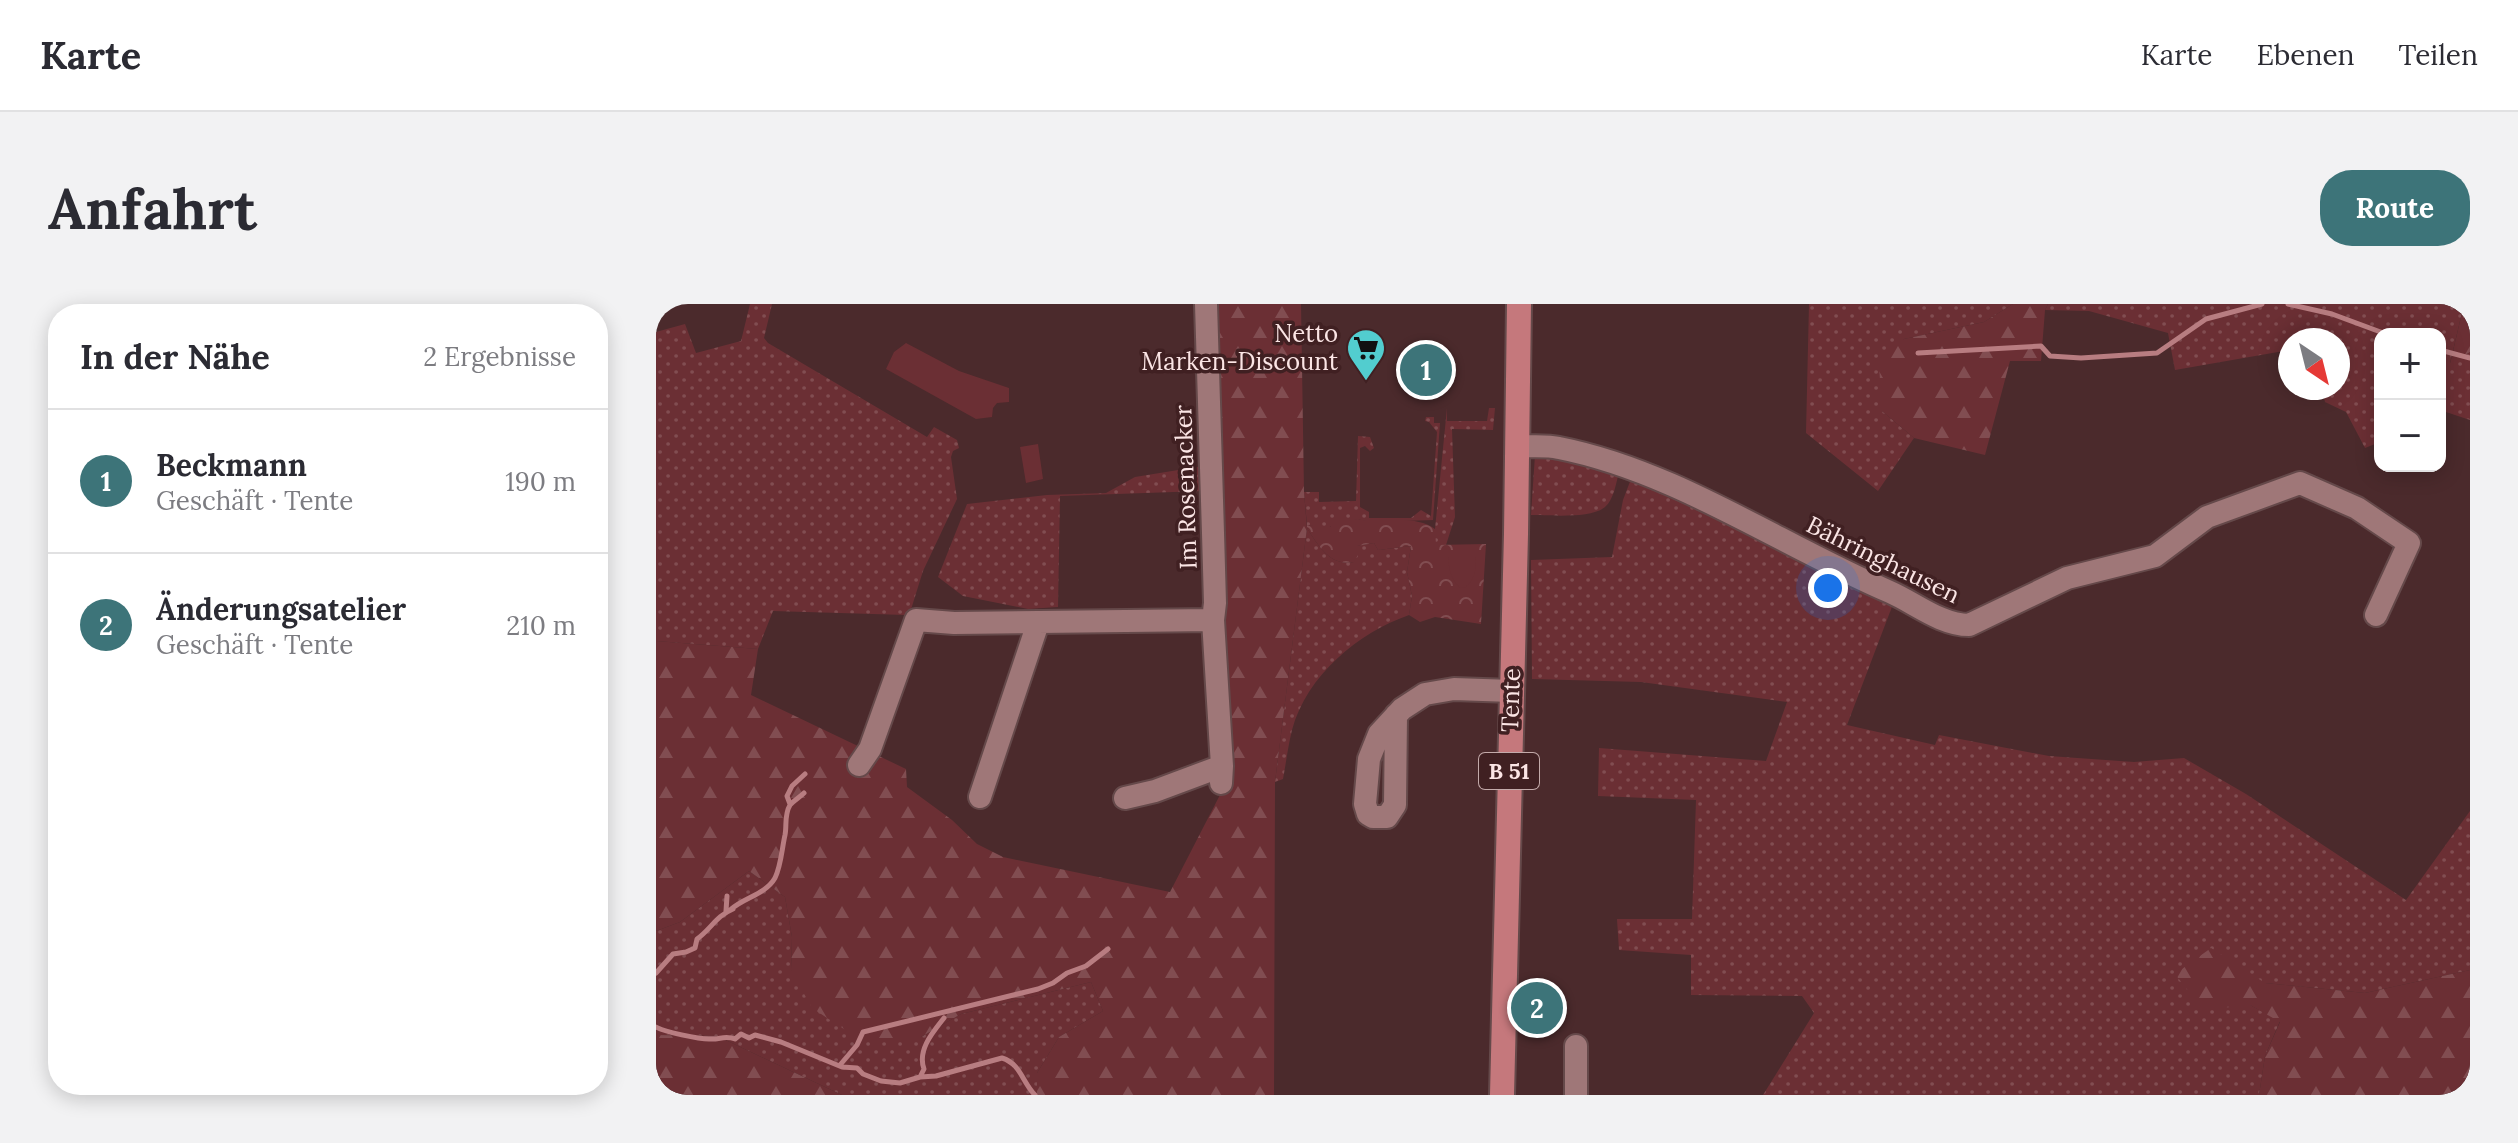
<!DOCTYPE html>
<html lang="de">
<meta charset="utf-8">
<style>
body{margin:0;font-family:Lora,serif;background:#f2f2f3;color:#2b2b33}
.controls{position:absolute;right:24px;top:24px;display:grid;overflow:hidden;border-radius:16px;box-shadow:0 4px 20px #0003}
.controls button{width:72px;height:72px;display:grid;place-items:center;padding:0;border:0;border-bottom:2px solid #e1e1e2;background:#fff;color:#2b2b33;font:40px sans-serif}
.compass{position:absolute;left:1622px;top:24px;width:72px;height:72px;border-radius:50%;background:#fff;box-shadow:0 4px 20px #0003;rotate:145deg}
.you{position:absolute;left:1172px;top:284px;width:28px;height:28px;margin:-20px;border:6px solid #fff;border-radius:50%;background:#1a73e8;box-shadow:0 0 0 12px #1a73e833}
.badge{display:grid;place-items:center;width:52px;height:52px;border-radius:50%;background:#3d7479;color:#fff;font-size:26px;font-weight:700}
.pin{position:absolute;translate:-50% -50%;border:4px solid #fff;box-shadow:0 2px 8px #0006}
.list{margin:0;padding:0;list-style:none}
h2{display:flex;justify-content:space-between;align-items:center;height:104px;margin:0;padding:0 32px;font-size:34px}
h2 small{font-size:26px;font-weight:400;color:#7c7c81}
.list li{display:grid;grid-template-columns:52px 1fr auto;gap:24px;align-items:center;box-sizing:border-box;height:144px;padding:0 32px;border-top:2px solid #e1e1e2}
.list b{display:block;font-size:30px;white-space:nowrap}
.list p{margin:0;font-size:26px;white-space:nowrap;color:#7c7c81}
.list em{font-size:26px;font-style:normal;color:#7c7c81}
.map{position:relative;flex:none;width:1814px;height:791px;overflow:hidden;border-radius:32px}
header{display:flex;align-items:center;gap:48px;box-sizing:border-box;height:112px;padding:0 40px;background:#fff;border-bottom:2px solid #e1e1e2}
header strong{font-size:38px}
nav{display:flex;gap:44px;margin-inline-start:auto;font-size:28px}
.intro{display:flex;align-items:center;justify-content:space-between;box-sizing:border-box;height:192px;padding:0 48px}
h1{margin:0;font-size:56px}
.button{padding:20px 36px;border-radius:32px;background:#3d7479;color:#fff;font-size:28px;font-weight:700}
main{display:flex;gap:48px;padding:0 48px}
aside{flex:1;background:#fff;border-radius:32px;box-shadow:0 4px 20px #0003}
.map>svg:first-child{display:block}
.grass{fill:url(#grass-dots)}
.forest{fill:url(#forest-firs)}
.park{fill:url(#park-crowns)}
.garden{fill:#6b2f34}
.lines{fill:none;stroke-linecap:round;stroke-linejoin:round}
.stream{stroke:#b87d81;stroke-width:5}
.minor-casing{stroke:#65494a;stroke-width:26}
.major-casing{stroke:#65494a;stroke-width:28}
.minor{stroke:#9f7778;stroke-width:22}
.major{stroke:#c5787c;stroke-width:24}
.labels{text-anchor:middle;stroke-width:7;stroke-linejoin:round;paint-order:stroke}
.shield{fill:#402022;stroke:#c3aaaa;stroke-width:2}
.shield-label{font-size:22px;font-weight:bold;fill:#fbe5e5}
.poi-label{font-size:24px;fill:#fbe5e5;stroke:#402022;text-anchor:end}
.street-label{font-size:24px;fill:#fbe5e5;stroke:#402022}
</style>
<header>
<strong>Karte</strong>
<nav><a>Karte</a><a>Ebenen</a><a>Teilen</a></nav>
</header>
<div class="intro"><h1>Anfahrt</h1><a class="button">Route</a></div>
<main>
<aside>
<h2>In der Nähe<small>2 Ergebnisse</small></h2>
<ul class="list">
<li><span class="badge">1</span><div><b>Beckmann</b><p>Geschäft · Tente</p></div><em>190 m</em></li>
<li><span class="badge">2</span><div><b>Änderungsatelier</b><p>Geschäft · Tente</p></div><em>210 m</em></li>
</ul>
</aside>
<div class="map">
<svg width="1814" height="791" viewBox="0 0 1814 791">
<defs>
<pattern id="grass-dots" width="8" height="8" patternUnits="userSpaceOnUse" patternTransform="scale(2)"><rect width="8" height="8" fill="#6b2f34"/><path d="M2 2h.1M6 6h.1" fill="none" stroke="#814d51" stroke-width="1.8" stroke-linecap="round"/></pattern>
<pattern id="forest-firs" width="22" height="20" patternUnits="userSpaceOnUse" patternTransform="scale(2)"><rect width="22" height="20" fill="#6b2f34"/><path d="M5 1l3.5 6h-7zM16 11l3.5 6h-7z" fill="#814d51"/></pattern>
<pattern id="park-crowns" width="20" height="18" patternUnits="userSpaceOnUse" patternTransform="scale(2)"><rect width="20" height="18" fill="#6b2f34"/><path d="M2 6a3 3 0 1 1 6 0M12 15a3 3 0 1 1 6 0" fill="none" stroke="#814d51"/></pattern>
</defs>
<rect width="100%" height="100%" fill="#4b2a2c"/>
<path class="grass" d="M 94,0 L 116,0 L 108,34 L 112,39 L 271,133 L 278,123 L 301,136 L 303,144 L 297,147 L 295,153 L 301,195 L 267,267 L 252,315 L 250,311 L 117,307 L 102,345 L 0,337 L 0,28 L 29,20 L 40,49 L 85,37 Z
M 1153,0 L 1357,0 L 1328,18 L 1248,35 L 1226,107 L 1258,134 L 1222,187 L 1150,129 Z
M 1392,0 L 1808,0 L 1794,59 L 1814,48 L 1814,116 L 1784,106 L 1784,30 L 1724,30 L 1724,138 L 1709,144 L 1690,108 L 1669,98 L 1666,84 L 1682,84 L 1682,36 L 1634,36 L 1634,46 L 1519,66 L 1512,29 L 1433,7 L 1389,6 Z
M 791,104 L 791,117 L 831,117 L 833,104 L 839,104 L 837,126 L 796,125 L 799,213 L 790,241 L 779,241 L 779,225 Z
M 770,113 L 778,113 L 778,119 L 784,119 L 777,216 L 714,218 L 701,215 L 670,224 L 651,221 L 648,188 L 663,188 L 663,198 L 700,197 L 702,132 L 714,133 L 718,144 L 714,147 L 709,142 L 704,144 L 704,203 L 713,208 L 713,214 L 755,214 L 765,206 L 775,212 L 781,128 L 773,118 L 769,117 Z
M 879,151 L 963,168 C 960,179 958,195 949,203 C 935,215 893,211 875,211 Z
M 547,162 L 546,187 L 404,192 L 402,303 L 372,305 L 307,292 L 282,273 L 311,200 L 391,191 L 450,189 L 479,173 Z
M 975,175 L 1062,210 L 1162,267 L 1237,300 L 1191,421 L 1279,441 L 1283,431 L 1393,452 L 1478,458 L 1528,454 L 1590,490 L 1750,596 L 1814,507 L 1814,666 L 1709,689 L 1609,679 L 1594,701 L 1624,717 L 1609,752 L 1603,791 L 1107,791 L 1158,709 L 1146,692 L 1035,691 L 1035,651 L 963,646 L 961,615 L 1036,615 L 1040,496 L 942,492 L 943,444 L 1110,457 L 1131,398 L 985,378 L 876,375 L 875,256 L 956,253 L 967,196 Z
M 651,224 C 662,241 674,263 698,258 L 700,242 L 718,239 L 722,246 L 755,242 L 751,268 L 756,292 L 753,311 C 702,329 651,371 636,426 C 632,442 630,459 627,475 L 619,478 Z
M 93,567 L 129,593 L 136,633 L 135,666 L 265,733 L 305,710 L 435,678 L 447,707 L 403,733 L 381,769 L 381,791 L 186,791 L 61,732 L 0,731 L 0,627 L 24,618 Z"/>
<path class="forest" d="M 562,0 L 645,0 L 648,188 L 651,224 L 619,478 L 618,791 L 381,791 L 381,769 L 403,733 L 447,707 L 435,678 L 305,710 L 265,733 L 221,739 L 197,731 L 156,704 L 135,666 L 136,633 L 129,593 L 93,567 L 24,618 L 0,627 L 0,337 L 102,345 L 95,391 L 250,465 L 251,483 L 296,516 L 321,540 L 347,553 L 514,588 L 566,487 L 571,453 Z
M 1357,0 L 1392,0 L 1389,6 L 1385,57 L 1354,57 L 1329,151 L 1258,134 L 1226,107 L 1223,61 L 1248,35 L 1328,18 Z
M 1808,0 L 1814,0 L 1814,48 L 1794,60 Z
M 1555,644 L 1609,679 L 1709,689 L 1814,666 L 1814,791 L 1603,791 L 1609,752 L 1624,718 L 1594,701 L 1547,706 L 1519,670 Z
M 0,731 L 61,732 L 186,791 L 0,791 Z"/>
<path class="park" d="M 702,215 C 727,221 757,209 779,225 L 780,241 L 830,240 L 825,320 L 779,313 L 764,318 L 753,311 L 756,292 L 751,268 L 755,242 L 722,246 L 718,239 L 701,242 L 702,251 L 698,258 C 674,263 662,241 651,224 L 651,221 L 675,223 L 674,219 L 678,216 Z"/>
<path class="garden" d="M 250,39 L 303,67 L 353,84 L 353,98 L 341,99 L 337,104 L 336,113 L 320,115 L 230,65 L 238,48 Z
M 382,140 L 387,175 L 370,179 L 364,143 Z
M 793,253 L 820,253 C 820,266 819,275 809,284 L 803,283 C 795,274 792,265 793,253 Z"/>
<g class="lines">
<path class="stream" d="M 1632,0 L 1676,10 L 1730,30
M 1784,46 L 1814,54
M 1262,49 L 1385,42 L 1394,52 L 1425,54 L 1501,49 L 1550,15 L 1606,0
M 134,500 L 131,492 L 136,482 L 149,470
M 74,606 C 88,593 109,591 119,574 C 125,562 126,544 129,531 C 131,521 128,511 134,501 C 137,497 144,493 148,489
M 70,607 L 71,592
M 0,669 L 17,650 L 30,648 L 39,644 L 41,635 C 55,625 60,612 77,605
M 0,723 C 8,728 43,735 53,735 C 64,736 68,731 79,735 L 85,730 L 93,734 L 99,731 L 125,738 L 186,763 L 201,764 L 207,770 L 225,777 L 244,779 L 264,773 L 280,772 L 346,754 C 365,760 366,778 379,791
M 184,761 L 201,741 L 207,728 L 382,685 L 397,679 L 411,669 L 430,662 L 452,645
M 264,773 L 268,765 C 261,746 277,728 288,714"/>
<g class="minor-casing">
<path id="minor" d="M 550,0 L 557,229 L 559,299 L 557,316 L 566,462
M 861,142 C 875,143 890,141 903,144 C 1020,167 1126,242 1234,288 C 1259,299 1285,321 1313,321 L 1411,274 L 1499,252 L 1551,213 L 1644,179 L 1701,204 L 1753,239 L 1720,311
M 740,411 L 739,501 L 731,513 L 717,513 L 712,510 L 709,500 L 713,455 L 723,430 L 746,405 L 769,390 L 798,385 L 856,387
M 203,461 L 214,445 L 260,316 L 298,319 L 557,316
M 324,493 L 382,319
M 469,494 L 499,487 L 566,462 L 565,479
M 920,791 L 920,742"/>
</g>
<g class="major-casing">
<path id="major" d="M 846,791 L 860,230 L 863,0"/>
</g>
<use href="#minor" class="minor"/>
<use href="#major" class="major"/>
</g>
<defs>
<g id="supermarket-pin" transform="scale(2)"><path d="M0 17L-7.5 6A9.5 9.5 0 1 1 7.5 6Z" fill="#52cdcf" stroke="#402022"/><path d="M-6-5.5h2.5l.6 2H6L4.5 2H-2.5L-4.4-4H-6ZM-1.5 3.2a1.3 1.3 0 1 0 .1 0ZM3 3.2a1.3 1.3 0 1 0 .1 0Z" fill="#111"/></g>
</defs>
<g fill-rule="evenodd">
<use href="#supermarket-pin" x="710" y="44"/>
</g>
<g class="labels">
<rect class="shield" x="823" y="449" width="60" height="36" rx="6"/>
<g class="shield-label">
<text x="853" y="475">B 51</text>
</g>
<g class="poi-label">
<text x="682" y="38">Netto<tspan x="682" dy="28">Marken-Discount</tspan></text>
</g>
<g class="street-label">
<text transform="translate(530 183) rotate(-92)" y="8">Im Rosenacker</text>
<text transform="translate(1227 256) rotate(26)" y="8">Bähringhausen</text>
<text transform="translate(855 396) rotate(-88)" y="8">Tente</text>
</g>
</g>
</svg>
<div class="controls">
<button>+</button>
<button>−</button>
</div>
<svg class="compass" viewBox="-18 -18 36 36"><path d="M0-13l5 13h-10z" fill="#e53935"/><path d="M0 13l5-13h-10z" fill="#7c7c81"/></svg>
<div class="you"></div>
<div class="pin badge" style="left:770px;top:66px">1</div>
<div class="pin badge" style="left:881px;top:704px">2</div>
</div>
</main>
